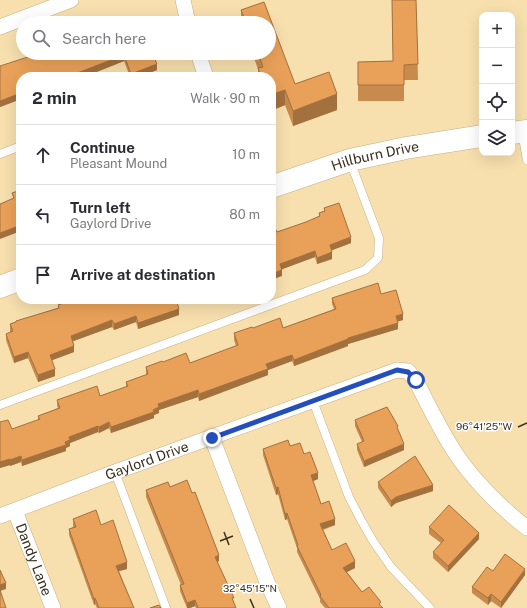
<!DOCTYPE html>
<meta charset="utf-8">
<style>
body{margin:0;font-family:"Public Sans",sans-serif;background:#f7f7f7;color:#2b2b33}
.controls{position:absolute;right:12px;top:12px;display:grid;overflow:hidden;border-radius:8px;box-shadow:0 4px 16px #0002}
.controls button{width:36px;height:36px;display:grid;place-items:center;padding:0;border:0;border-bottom:1px solid #e1e1e2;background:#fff;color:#2b2b33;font:20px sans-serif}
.stop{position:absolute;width:12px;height:12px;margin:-9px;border:3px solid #234ebc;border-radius:50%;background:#fff}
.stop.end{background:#234ebc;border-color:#fff;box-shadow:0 1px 4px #0008}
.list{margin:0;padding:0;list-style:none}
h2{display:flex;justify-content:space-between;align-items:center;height:52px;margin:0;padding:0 16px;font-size:17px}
h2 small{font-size:13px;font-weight:400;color:#7c7c81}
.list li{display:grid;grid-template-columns:26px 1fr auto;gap:12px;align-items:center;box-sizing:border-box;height:60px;padding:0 16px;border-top:1px solid #e1e1e2}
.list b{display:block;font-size:15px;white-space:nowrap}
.list p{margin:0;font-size:13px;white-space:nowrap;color:#7c7c81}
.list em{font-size:13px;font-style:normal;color:#7c7c81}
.icon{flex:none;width:22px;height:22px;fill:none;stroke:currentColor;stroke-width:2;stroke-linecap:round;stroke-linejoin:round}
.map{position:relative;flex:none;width:527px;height:608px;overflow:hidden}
.search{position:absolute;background:#fff;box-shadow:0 4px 16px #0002;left:16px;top:16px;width:260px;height:44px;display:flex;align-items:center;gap:10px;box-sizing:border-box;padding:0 14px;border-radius:22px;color:#7c7c81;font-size:15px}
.panel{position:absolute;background:#fff;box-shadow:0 4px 16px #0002;left:16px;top:72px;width:260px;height:232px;border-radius:16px}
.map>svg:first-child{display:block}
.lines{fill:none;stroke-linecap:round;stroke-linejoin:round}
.lane-casing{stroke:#c6af80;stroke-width:9}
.street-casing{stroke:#c6af80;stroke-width:16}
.secondary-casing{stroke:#c6af80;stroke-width:23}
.lane{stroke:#fff;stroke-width:8}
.street{stroke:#fff;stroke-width:15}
.secondary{stroke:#fff;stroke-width:22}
.wall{fill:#c88a4d}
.shaded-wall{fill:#a3713e}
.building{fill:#e9a159;stroke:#a3713e}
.route{stroke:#234ebc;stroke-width:5}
.ticks{fill:none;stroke:#39301d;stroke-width:1.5}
.labels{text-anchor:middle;stroke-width:3;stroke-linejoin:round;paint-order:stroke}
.street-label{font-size:14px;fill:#39301d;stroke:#fff}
.ticks-label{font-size:10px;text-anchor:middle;fill:#39301d;stroke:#fff;stroke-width:3;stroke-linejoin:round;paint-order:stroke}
</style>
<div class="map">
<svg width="527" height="608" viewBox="0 0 527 608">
<rect width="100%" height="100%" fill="#f7dfae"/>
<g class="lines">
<g class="lane-casing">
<path id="lane" d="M 522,132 L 527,160
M 0,154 L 21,146
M 313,401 L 349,497 L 361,520 L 373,541 L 391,567 L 430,608
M 0,405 L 365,270 L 378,258 L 379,238 L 350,161
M 115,472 L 166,608"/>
</g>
<g class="street-casing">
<g id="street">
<path d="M 183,0 L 188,23"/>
<path d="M 0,27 L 71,0"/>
<path d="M 198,53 L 206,77"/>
<path d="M 212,438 L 267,582 L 279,608"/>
<path id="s1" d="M 15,511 L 53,608"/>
<path id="s2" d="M 0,516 L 115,472 L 397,370 L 408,371 L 416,381 C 428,404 439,428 454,451 C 472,479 501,508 527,528"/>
</g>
</g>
<g class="secondary-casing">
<g id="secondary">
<path d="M 512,133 L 527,131"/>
<path id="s3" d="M 271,187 L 350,160 L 406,148 L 482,136"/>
<path d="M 0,287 L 21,279"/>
</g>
</g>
<use href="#lane" class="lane"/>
<use href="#street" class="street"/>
<use href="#secondary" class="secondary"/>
</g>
<path class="wall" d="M 392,0 L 416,0 L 418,80 L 404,80 L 404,101 L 358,101 L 358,62 L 393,61 Z
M 264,2 L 295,84 L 329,72 L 337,94 L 337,110 L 293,126 L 285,105 L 273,110 L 271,104 L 271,77 L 258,77 L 258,69 L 252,53 L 247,55 L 246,53 L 269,53 L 269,23 L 241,23 L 241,10 Z
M 33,53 L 152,53 L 157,70 L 139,77 L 130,77 L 124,61 L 84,77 L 21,77 L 21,99 L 0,107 L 33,56 Z
M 324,208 L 351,243 L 332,250 L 332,259 L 317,264 L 315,257 L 282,269 L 282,276 L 277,232 L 306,222 L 319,216 L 319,213 L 324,211 Z
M 381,294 L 403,320 L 398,321 L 398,329 L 348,344 L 348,346 L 294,366 L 292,361 L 268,370 L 268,375 L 199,401 L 198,397 L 159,410 L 159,413 L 154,415 L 154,418 L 111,433 L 109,428 L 99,433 L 98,432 L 70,443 L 70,446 L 66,448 L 66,451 L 51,456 L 22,466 L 21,462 L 10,466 L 10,465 L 0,468 L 12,429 L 38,420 L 38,416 L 58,408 L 57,406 L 57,400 L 100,396 L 126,387 L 126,382 L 146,375 L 146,367 L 163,362 L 190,363 L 236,346 L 234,340 L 234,333 L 253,328 L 283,328 L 334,309 L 332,304 L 332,298 Z
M 76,299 L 187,299 L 177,303 L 179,315 L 138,329 L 136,322 L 114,330 L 112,327 L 73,341 L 74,352 L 52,360 L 55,376 L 38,382 L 28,358 L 14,363 L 6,340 L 6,334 L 10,332 L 10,324 L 16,322 L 16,321 L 58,308 L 58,305 Z
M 355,420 L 398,430 L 404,450 L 364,467 L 357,450 L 357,444 L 362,442 L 355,426 Z
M 290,446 L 304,454 L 318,479 L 313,481 L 321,504 L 335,525 L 323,530 L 332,550 L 355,568 L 347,572 L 362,592 L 381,606 L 383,608 L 325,608 L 320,602 L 320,599 L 297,552 L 297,548 L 287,519 L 285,520 L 278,494 L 276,495 L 263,455 L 263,449 Z
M 378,482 L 433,491 L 396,503 L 391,507 L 378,488 Z
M 170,487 L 219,561 L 217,562 L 236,608 L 196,608 L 195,606 L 190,608 L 187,608 L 180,591 L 180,585 L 181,585 L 146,497 L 146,490 Z
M 73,519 L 101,525 L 127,569 L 119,571 L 134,608 L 97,608 L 95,604 L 94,605 L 69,535 L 69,529 L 73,527 Z
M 429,527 L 479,539 L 448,572 L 433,558 L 433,552 L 441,543 L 429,534 Z
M 493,571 L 525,575 L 501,608 L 491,601 L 488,605 L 472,593 L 472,587 Z"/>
<path class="shaded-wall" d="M 247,53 L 252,53 L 247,55 Z
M 124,55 L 124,61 L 84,77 L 67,77 Z
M 157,64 L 157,70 L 139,77 L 131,77 L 131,74 Z
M 285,90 L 285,105 L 273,110 L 273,94 Z
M 21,93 L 21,99 L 0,107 L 0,101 Z
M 337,94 L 337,110 L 293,126 L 293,111 Z
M 21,225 L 21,231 L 0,239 L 0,233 Z
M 351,237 L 351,243 L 330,251 L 330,245 Z
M 315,251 L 315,257 L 280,270 L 280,264 Z
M 332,252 L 332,259 L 317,264 L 317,258 Z
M 282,270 L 282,276 L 271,280 L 271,274 Z
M 175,299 L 187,299 L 175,303 Z
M 179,309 L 179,315 L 138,329 L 138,323 Z
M 403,314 L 403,320 L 396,322 L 396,316 Z
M 136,316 L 136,322 L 114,330 L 114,324 Z
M 112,320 L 112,327 L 71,342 L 71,336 Z
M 398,323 L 398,329 L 348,344 L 348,346 L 294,366 L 294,360 L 348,338 Z
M 74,346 L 74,352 L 50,361 L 50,355 Z
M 28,352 L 28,358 L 14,363 L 14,357 Z
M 292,355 L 292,361 L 268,370 L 268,375 L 199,401 L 199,394 L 266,364 Z
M 55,369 L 55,376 L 38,382 L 38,375 Z
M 198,390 L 198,397 L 159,410 L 159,413 L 154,415 L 154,418 L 111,433 L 111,427 L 153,410 L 158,404 Z
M 109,422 L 109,428 L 99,433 L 99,427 Z
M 98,426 L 98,432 L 70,443 L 70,446 L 66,448 L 66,451 L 22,466 L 22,460 L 69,437 Z
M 404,444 L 404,450 L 364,467 L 364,461 Z
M 21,456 L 21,462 L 10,466 L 10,460 Z
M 10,459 L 10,465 L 0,468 L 0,462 Z
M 318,473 L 318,479 L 311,482 L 311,475 Z
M 433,485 L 433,491 L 396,503 L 391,507 L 391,501 L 396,497 Z
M 278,487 L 278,494 L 276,495 L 276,488 Z
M 287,513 L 287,519 L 285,520 L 285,514 Z
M 335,519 L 335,525 L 320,530 L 320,524 Z
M 479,533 L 479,539 L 448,572 L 448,566 Z
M 219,555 L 219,561 L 215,563 L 215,557 Z
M 355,561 L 355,568 L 343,574 L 343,568 Z
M 127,562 L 127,569 L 116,572 L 116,566 Z
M 525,569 L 525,575 L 501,608 L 501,602 Z
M 6,583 L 6,589 L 0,591 L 0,585 Z
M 491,594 L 491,601 L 488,605 L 488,598 Z
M 95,598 L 95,604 L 94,605 L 94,599 Z
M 195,600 L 195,606 L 190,608 L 187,608 L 187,603 Z"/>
<path class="building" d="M 392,0 L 416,0 L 418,64 L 404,65 L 404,85 L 358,85 L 358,62 L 393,61 Z
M 264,2 L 295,84 L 329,72 L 337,94 L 293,111 L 285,90 L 273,94 L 271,89 L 271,77 L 261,77 L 258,68 L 263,67 L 258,53 L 269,53 L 269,23 L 246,23 L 241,10 Z
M 140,19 L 141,23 L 130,23 Z
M 33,53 L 152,53 L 157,64 L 131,74 L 124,55 L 67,77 L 21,77 L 21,93 L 0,101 L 0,66 L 34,55 Z
M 21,190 L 21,225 L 0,233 L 0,204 L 14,198 L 12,193 Z
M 339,203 L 351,237 L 330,245 L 332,252 L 317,258 L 315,251 L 280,264 L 282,270 L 271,274 L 271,227 L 274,226 L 277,232 L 306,222 L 320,216 L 319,213 L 325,211 L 324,208 Z
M 378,283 L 381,294 L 396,290 L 403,314 L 396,316 L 398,323 L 348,338 L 348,339 L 294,360 L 292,355 L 266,364 L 268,369 L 199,394 L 198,390 L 158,404 L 159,407 L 153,410 L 154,412 L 111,427 L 109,422 L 99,427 L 98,426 L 69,437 L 70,440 L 65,442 L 66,445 L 51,450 L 22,460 L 21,456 L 10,460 L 10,459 L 0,462 L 0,422 L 8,420 L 12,429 L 40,419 L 38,416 L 60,408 L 57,400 L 97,386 L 100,396 L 128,386 L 126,382 L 148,374 L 146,367 L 162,361 L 163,362 L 186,353 L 190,363 L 238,345 L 234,333 L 252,327 L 253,328 L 280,318 L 283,328 L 336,309 L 332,298 Z
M 76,299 L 176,299 L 179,309 L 138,323 L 136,316 L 114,324 L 112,320 L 71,336 L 74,346 L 50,355 L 55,369 L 38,375 L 28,352 L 14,357 L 6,334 L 13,331 L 10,324 L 16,322 L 16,321 L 59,308 L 58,305 Z
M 387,407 L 398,426 L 397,427 L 404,444 L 364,461 L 357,444 L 364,441 L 355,420 Z
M 288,440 L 290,446 L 300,443 L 304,454 L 310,452 L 318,473 L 311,475 L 321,504 L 329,501 L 335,519 L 320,524 L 332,550 L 346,543 L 355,561 L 343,568 L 362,592 L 369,587 L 381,602 L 379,604 L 383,608 L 329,608 L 320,596 L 321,595 L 297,546 L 298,545 L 287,513 L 285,514 L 278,487 L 276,488 L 263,449 Z
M 415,456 L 433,485 L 396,497 L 391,501 L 378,482 Z
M 187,480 L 192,493 L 195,492 L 219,555 L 215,557 L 234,598 L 232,598 L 236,608 L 198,608 L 195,600 L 187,603 L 180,585 L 184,584 L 146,490 L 168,482 L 170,487 Z
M 449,505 L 479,533 L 448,566 L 433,552 L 444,540 L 429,527 Z
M 96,510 L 101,525 L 113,520 L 127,562 L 116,566 L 134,608 L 99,608 L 95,598 L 94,599 L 69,529 L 76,527 L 73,519 Z
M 505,554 L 525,569 L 501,602 L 491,594 L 488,598 L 472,587 L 487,567 L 493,571 Z
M 0,570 L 6,583 L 0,585 Z
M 0,590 L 6,608 L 0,608 Z
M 159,605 L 161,608 L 150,608 Z"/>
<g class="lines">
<path class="route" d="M 212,438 L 397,370 L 408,372 L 416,380"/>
</g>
<path class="ticks" d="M 518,427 L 527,423M 224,532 L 229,545M 220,541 L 233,536M 250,599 L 254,608"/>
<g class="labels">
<g class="street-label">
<text dy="5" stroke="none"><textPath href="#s3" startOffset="109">Hillburn Drive</textPath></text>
<text dy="5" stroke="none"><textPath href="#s2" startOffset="157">Gaylord Drive</textPath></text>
<text dy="5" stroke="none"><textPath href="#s1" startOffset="52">Dandy Lane</textPath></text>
</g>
</g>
<g class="ticks-label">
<text x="484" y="430">96°41'25"W</text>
<text x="250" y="592">32°45'15"N</text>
</g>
</svg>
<div class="controls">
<button>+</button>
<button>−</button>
<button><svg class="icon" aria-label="locate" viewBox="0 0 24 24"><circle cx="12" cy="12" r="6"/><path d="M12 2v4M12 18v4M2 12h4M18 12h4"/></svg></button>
<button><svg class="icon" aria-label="layers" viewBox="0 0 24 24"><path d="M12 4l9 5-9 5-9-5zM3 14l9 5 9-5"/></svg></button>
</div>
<div class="stop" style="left:416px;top:380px"></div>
<div class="stop end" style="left:212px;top:438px"></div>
<div class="search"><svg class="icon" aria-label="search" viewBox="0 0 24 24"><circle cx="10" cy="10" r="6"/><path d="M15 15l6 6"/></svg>Search here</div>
<section class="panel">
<h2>2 min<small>Walk · 90 m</small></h2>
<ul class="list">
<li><svg class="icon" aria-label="ahead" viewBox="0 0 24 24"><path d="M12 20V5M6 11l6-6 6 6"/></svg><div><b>Continue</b><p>Pleasant Mound</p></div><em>10 m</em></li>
<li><svg class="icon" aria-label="left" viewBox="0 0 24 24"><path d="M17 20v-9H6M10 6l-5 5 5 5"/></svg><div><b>Turn left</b><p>Gaylord Drive</p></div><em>80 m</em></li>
<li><svg class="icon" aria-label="arrive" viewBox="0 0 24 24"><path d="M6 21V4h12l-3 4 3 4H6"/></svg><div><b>Arrive at destination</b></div></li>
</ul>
</section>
</div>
